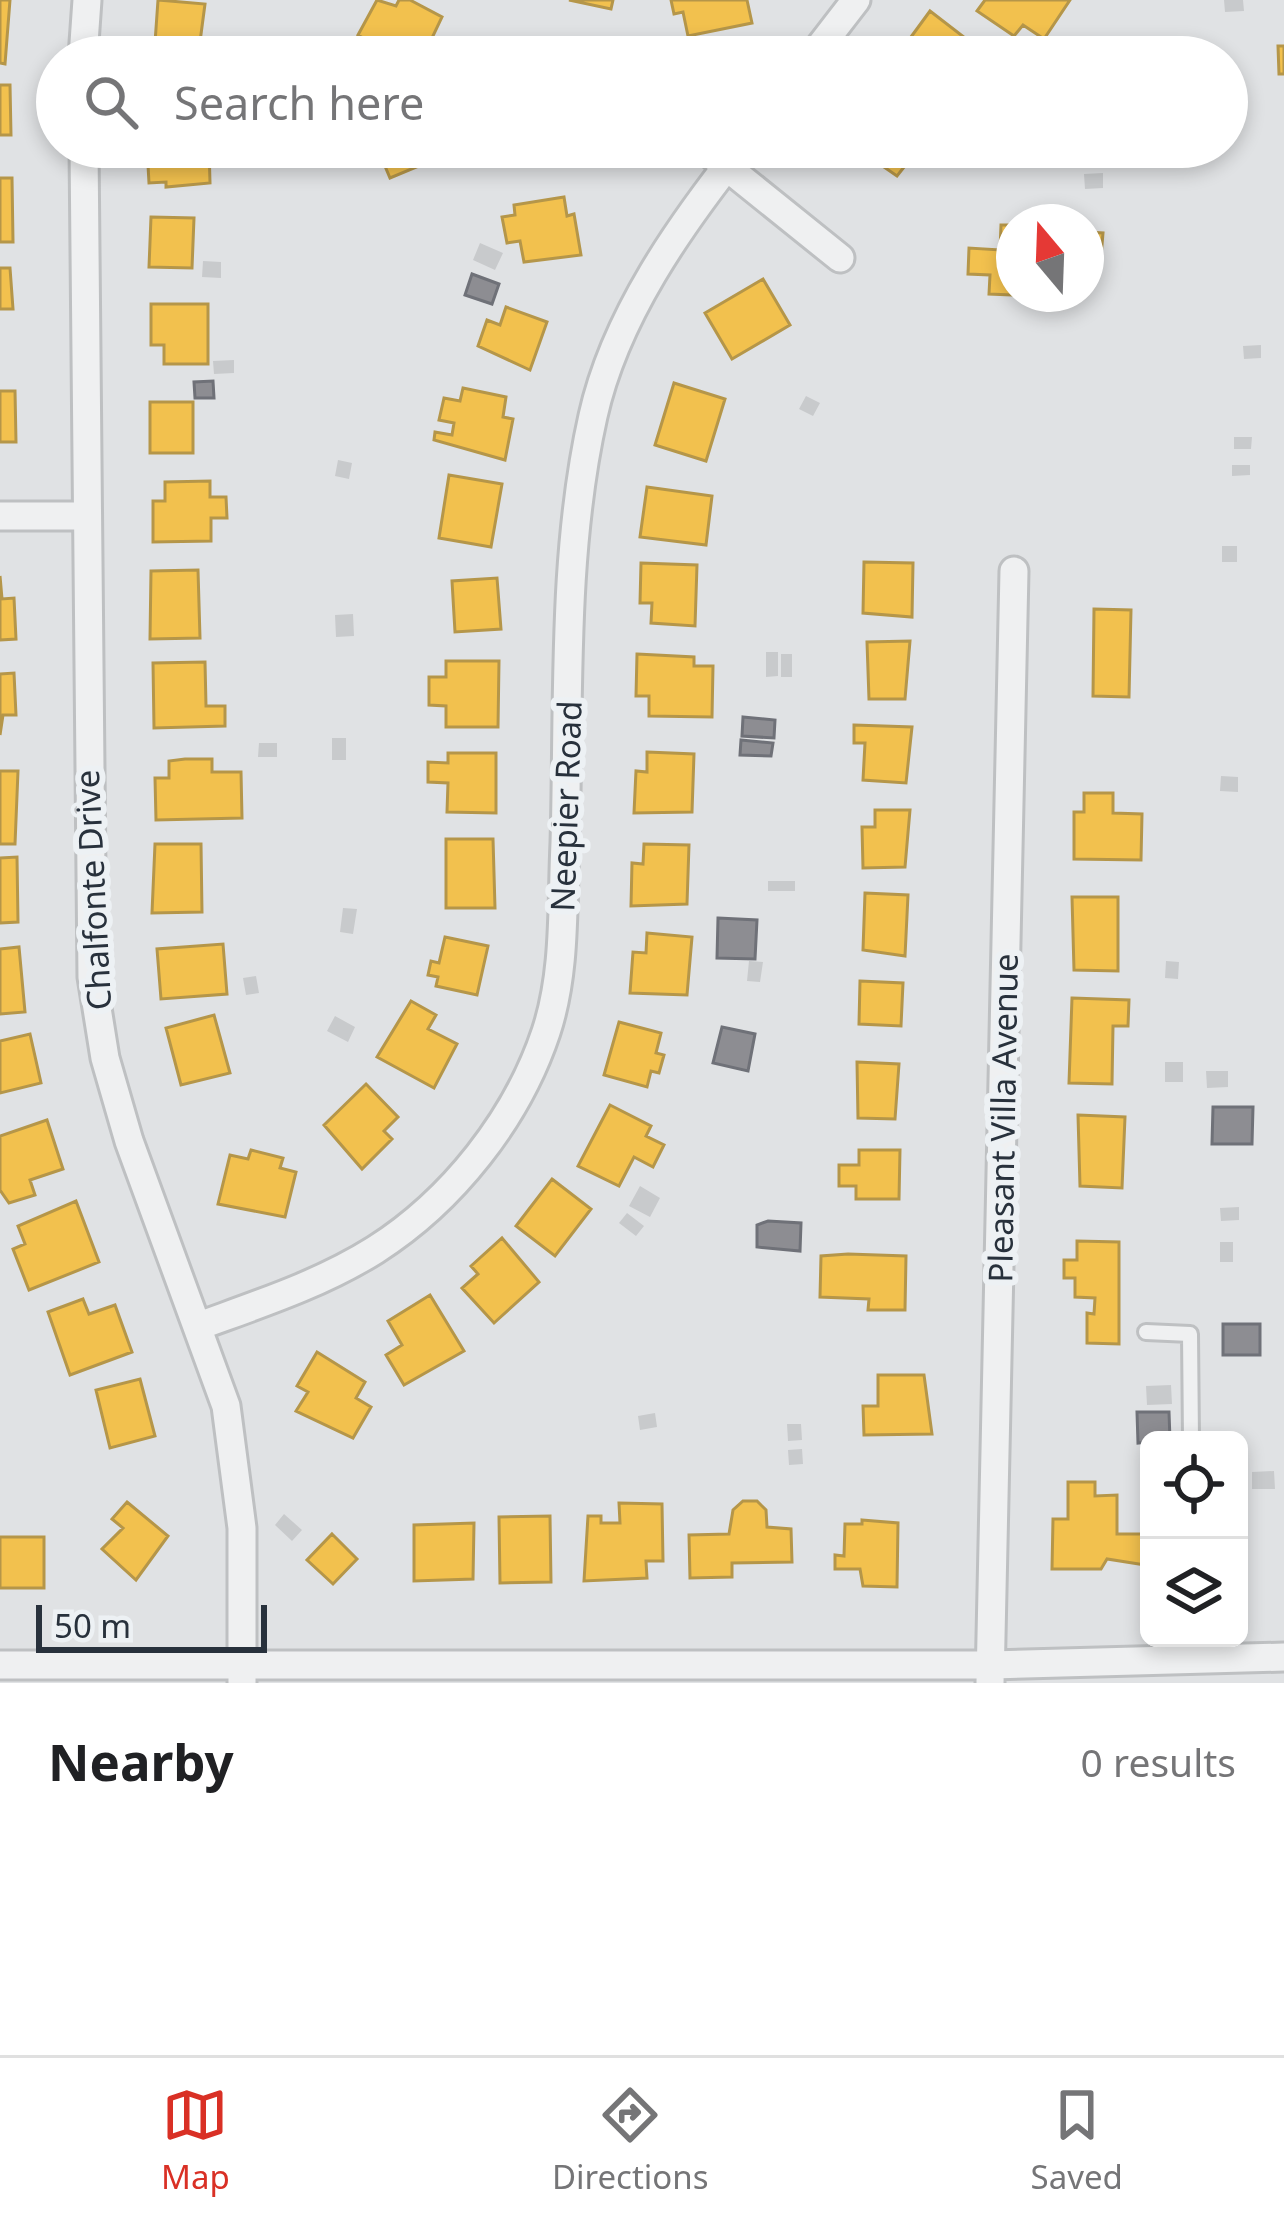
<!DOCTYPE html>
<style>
body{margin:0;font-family:"Noto Sans",sans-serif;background:#f2f2f2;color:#202124}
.controls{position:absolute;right:36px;bottom:36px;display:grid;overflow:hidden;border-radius:18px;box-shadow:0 6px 18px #0003}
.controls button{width:108px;height:108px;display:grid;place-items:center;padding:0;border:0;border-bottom:3px solid #e0e0e0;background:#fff;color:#202124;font:60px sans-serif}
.compass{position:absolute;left:996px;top:204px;width:108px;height:108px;border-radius:50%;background:#fff;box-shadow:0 6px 18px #0003;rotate:341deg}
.scale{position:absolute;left:36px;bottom:30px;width:231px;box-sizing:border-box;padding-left:12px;border:6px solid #28313c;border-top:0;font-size:33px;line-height:42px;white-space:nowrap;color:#28313c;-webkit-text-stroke:9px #edf1f4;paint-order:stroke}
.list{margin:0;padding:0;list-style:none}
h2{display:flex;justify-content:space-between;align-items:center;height:156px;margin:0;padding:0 48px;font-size:51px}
h2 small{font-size:39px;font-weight:400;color:#757577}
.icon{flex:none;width:66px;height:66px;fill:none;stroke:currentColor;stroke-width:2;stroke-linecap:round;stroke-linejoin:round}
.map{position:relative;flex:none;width:1284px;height:1683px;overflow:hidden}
.search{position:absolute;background:#fff;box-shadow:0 6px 18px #0003;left:36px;right:36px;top:36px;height:132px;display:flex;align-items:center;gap:30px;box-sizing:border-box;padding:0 42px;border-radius:66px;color:#757577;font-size:45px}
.sheet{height:372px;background:#fff}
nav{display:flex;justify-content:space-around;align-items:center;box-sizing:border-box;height:168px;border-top:3px solid #e0e0e0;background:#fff;font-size:33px;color:#757577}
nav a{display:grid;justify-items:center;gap:6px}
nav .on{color:#d93025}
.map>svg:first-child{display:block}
.homes{fill:#f2c14e;stroke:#b59649;stroke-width:3}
.industry{fill:#8d8d92;stroke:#6f7178;stroke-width:3}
.building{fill:#c8cacc}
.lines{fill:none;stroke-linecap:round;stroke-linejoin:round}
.service-casing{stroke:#bec0c2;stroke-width:20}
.minor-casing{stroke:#bec0c2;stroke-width:33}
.service{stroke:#eff0f1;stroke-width:14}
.minor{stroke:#eff0f1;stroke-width:27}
.labels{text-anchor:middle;stroke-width:12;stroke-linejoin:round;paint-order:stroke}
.street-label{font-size:33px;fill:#28313c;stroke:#edf1f4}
</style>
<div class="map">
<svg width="1284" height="1683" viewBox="0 0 1284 1683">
<rect width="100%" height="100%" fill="#e0e2e4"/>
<path class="homes" d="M 0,0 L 10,0 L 5,64 L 0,63 Z
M 158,0 L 205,4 L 198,57 L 154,57 Z
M 377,0 L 396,6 L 399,0 L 410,0 L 442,17 L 423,57 L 369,57 L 375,45 L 358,35 Z
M 569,0 L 613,0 L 611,9 Z
M 671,0 L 747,0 L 752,23 L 688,36 L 683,12 L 674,14 Z
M 985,0 L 1070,0 L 1044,39 L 1023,25 L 1014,36 L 977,11 Z
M 930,11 L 982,51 L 978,57 L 907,57 L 900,52 Z
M 1278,46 L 1284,46 L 1284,74 L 1279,74 Z
M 0,85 L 10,85 L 11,135 L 0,135 Z
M 147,147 L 209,147 L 210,183 L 166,187 L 166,182 L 149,183 Z
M 377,147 L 426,147 L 431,161 L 390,178 Z
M 855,147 L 894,147 L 908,162 L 897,176 Z
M 0,178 L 12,178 L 13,242 L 0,242 Z
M 564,197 L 567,216 L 574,214 L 581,255 L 524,262 L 520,241 L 507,243 L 502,217 L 515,215 L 514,205 Z
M 151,217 L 194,218 L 192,268 L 149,267 Z
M 1001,225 L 1014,225 L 1014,294 L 1057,297 L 989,294 L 990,275 L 968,274 L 969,248 L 1000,250 Z
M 1086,232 L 1103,233 L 1101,257 L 1086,256 Z
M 0,268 L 10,268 L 13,309 L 0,309 Z
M 763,279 L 790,325 L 732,359 L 705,313 Z
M 151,304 L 208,304 L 208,364 L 164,364 L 164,345 L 151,345 Z
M 506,307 L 547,322 L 530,370 L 478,346 L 487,320 L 500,325 Z
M 674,383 L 725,399 L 706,461 L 655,445 Z
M 463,388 L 506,397 L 503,417 L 513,419 L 505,460 L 434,440 L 435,432 L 452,435 L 454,423 L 439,420 L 444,398 L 460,401 Z
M 0,391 L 15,391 L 16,442 L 0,442 Z
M 150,402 L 193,402 L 193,453 L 150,453 Z
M 449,475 L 502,484 L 491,547 L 439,538 Z
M 210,481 L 210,497 L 226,497 L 227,518 L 211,518 L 211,541 L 153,542 L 153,501 L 165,501 L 165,482 Z
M 647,487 L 712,496 L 706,545 L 640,537 Z
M 864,562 L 913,563 L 912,617 L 863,613 Z
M 641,563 L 697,565 L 695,626 L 651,623 L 652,603 L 640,603 Z
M 198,570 L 200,638 L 150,639 L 151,571 Z
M 0,576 L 2,599 L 14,598 L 16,639 L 0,640 Z
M 497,578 L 501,629 L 455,632 L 452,581 Z
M 1094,609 L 1131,610 L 1129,697 L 1093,696 Z
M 910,641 L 905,699 L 869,699 L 867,642 Z
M 637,654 L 694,657 L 694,666 L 713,666 L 712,717 L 649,716 L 649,696 L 636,696 Z
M 446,661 L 499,661 L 498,727 L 446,727 L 446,706 L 429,705 L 429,677 L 446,677 Z
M 205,662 L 206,706 L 225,706 L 225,726 L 154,728 L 153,663 Z
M 14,673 L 16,715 L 3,715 L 0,735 L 0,674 Z
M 854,725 L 912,727 L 906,783 L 863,780 L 865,743 L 854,743 Z
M 647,752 L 694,754 L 692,812 L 634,813 L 636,771 L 647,772 Z
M 448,753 L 496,753 L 496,813 L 447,812 L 448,783 L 428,782 L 428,762 L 448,763 Z
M 185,759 L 212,759 L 212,772 L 241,772 L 242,818 L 156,820 L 155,778 L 169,778 L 169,761 Z
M 0,771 L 18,771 L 15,844 L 0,844 Z
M 1084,793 L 1113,793 L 1113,813 L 1142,814 L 1141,860 L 1074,859 L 1074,812 L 1084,812 Z
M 875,810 L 910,810 L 905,867 L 863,868 L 862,827 L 875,827 Z
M 446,839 L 493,839 L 495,908 L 446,908 Z
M 155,844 L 201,844 L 202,912 L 152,913 Z
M 644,844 L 689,845 L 687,904 L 631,906 L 632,863 L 643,864 Z
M 17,857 L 18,922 L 0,923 L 0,858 Z
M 865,893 L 908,895 L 905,956 L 863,950 Z
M 1072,897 L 1118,897 L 1118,971 L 1074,970 Z
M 647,933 L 692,937 L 687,995 L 630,993 L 633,952 L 646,953 Z
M 445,937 L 488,946 L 477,995 L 436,986 L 438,977 L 428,975 L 431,961 L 439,963 Z
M 223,944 L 227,994 L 161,999 L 157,949 Z
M 19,947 L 25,1012 L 0,1014 L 0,949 Z
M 860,981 L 903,983 L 901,1026 L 859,1024 Z
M 1072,998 L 1129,1000 L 1128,1026 L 1113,1026 L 1112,1084 L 1069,1083 Z
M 411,1001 L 436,1015 L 428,1029 L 457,1044 L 434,1088 L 377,1057 Z
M 214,1015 L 230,1073 L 181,1085 L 166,1028 Z
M 619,1022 L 661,1033 L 656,1053 L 664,1055 L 659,1073 L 651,1071 L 647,1087 L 604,1075 Z
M 30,1034 L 41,1083 L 0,1093 L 0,1041 Z
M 857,1062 L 899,1064 L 895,1119 L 858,1118 Z
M 366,1084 L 398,1117 L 384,1131 L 392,1139 L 362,1169 L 324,1125 Z
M 610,1105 L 651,1126 L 646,1136 L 664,1145 L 653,1167 L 634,1157 L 619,1186 L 578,1166 Z
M 1078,1115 L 1125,1117 L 1122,1188 L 1080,1186 Z
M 47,1120 L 63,1169 L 30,1180 L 35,1195 L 9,1203 L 0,1190 L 0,1136 Z
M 251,1150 L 283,1158 L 280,1168 L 296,1172 L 285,1217 L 218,1204 L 230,1155 L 248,1159 Z
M 859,1150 L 900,1150 L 899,1199 L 856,1199 L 856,1186 L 839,1186 L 839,1165 L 859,1165 Z
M 552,1179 L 591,1209 L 555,1256 L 516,1226 Z
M 76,1201 L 99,1262 L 29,1290 L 13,1249 L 25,1244 L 18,1226 Z
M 502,1238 L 539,1282 L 494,1323 L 462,1288 L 478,1274 L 471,1266 Z
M 1077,1241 L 1119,1242 L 1119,1344 L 1087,1343 L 1087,1313 L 1094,1314 L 1095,1298 L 1075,1297 L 1075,1278 L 1064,1278 L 1064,1260 L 1077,1260 Z
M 848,1254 L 906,1256 L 905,1310 L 868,1310 L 869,1299 L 820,1297 L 821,1256 Z
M 430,1295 L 464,1351 L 404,1385 L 386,1355 L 402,1345 L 388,1321 Z
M 83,1299 L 89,1314 L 115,1305 L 132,1352 L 70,1375 L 48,1312 Z
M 317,1352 L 365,1382 L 356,1398 L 371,1407 L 353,1438 L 296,1411 L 308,1392 L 297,1386 Z
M 878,1375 L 924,1375 L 932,1434 L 864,1435 L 863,1406 L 878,1406 Z
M 140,1379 L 155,1436 L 110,1448 L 96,1390 Z
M 1068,1482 L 1095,1482 L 1095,1496 L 1117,1495 L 1117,1534 L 1145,1534 L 1145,1565 L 1107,1559 L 1101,1569 L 1052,1569 L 1053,1519 L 1068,1519 Z
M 743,1501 L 757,1501 L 766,1510 L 767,1527 L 791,1529 L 792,1562 L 732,1563 L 732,1577 L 690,1578 L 689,1535 L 729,1534 L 733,1510 Z
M 127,1502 L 168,1536 L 136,1580 L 102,1549 L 123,1528 L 112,1519 Z
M 619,1503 L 662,1504 L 663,1561 L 646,1561 L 647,1578 L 584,1581 L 588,1516 L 601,1516 L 601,1523 L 620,1523 Z
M 550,1516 L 551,1582 L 500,1583 L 499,1517 Z
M 862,1520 L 898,1523 L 897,1587 L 863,1586 L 860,1569 L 835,1569 L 835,1555 L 844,1556 L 845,1524 L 862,1524 Z
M 474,1523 L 473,1579 L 414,1581 L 414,1525 Z
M 332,1534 L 357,1559 L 333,1584 L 307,1560 Z
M 0,1537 L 44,1537 L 44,1588 L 0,1588 Z"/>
<path class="industry" d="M 1053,39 L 1086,57 L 1043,57 Z
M 472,274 L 499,284 L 492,304 L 465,295 Z
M 213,381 L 214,398 L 195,398 L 194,382 Z
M 743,717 L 775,720 L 774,738 L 742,736 Z
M 741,740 L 773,743 L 771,756 L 740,755 Z
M 718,918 L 757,920 L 755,959 L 717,958 Z
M 722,1027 L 755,1034 L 748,1071 L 713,1063 Z
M 1213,1107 L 1253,1107 L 1252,1144 L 1212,1144 Z
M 768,1221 L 801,1223 L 800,1251 L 757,1247 L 757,1225 Z
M 1223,1324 L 1260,1324 L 1260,1355 L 1223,1355 Z
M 1137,1412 L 1169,1412 L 1170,1440 L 1138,1443 Z"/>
<path class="building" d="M 1224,0 L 1243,0 L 1244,11 L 1225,12 Z
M 1103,173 L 1103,188 L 1085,189 L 1084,174 Z
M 480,243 L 503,253 L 495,270 L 473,260 Z
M 203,261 L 221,262 L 221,278 L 202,277 Z
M 1261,345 L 1261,358 L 1244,359 L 1243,346 Z
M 234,360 L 234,373 L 214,374 L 213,361 Z
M 806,396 L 820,403 L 813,416 L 799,409 Z
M 1234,437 L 1252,437 L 1251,449 L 1234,449 Z
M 338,460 L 352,463 L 349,479 L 335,476 Z
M 1232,465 L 1250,465 L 1250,475 L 1232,476 Z
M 1222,546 L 1237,546 L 1237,562 L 1222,562 Z
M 353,614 L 354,636 L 336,637 L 335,615 Z
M 766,652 L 778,652 L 778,676 L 766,677 Z
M 781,654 L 792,654 L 792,677 L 781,677 Z
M 332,738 L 346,738 L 346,760 L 332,760 Z
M 259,743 L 277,743 L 277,757 L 258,757 Z
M 1221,776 L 1238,777 L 1238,792 L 1220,791 Z
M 768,881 L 795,881 L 795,891 L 768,891 Z
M 343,908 L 357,909 L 353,934 L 340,932 Z
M 749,961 L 763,962 L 760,982 L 747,981 Z
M 1166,961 L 1179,962 L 1178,979 L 1165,978 Z
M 256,976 L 259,993 L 246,995 L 243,978 Z
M 335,1016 L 355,1027 L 348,1042 L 327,1031 Z
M 1165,1062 L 1183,1062 L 1183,1082 L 1165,1082 Z
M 1206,1071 L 1228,1071 L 1228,1087 L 1207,1088 Z
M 640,1186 L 660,1198 L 650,1217 L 629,1206 Z
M 1239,1207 L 1239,1220 L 1221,1221 L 1220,1208 Z
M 627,1213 L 644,1226 L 636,1236 L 619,1223 Z
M 1220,1242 L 1233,1242 L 1233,1262 L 1220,1262 Z
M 1171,1385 L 1172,1404 L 1147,1405 L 1146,1386 Z
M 655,1413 L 657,1427 L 640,1430 L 638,1416 Z
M 787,1424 L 801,1424 L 802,1440 L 788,1441 Z
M 802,1449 L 803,1464 L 789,1465 L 788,1450 Z
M 1274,1471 L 1275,1489 L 1252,1489 L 1252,1472 Z
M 284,1514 L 302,1530 L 292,1541 L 275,1525 Z"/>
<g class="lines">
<g class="service-casing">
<path id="service" d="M 1146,1332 L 1190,1334 L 1191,1440"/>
</g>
<g class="minor-casing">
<path id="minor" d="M 83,57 L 87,0
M 812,57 L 856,0
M 84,147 L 92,977 L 105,1058 L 129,1141 L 226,1406 L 242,1528 L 242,1683
M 702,147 L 840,258
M 0,516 L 86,516
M 199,1326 C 259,1304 321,1284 375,1250 C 452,1201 517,1119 546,1032 C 566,972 562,905 565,843 C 569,702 562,554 593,416 C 615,317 680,225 742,147
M 0,1665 L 992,1665 L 1284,1657
M 990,1683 L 1014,571"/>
</g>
<use href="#service" class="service"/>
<use href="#minor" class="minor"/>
</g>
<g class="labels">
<g class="street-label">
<text transform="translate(566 806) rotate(-88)" y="12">Neepier Road</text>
<text transform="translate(93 890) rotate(-93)" y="12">Chalfonte Drive</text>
<text transform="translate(1003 1118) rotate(-89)" y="12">Pleasant Villa Avenue</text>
</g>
</g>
</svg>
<div class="controls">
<button><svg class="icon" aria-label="locate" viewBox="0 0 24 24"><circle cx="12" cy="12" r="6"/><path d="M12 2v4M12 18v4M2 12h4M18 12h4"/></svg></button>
<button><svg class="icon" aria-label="layers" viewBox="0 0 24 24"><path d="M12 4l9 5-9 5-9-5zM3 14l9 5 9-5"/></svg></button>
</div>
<svg class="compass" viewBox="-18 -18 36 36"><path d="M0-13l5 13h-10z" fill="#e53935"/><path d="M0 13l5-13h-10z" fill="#757577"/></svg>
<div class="scale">50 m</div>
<div class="search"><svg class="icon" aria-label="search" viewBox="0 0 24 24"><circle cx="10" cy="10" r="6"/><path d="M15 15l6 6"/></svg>Search here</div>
</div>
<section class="sheet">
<h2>Nearby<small>0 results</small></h2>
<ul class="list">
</ul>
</section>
<nav>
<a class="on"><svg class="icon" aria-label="map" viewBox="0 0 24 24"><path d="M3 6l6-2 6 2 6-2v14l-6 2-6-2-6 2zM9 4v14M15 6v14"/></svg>Map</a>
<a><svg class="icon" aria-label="directions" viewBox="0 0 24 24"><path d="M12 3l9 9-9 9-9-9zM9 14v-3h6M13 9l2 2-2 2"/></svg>Directions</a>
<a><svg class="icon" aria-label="saved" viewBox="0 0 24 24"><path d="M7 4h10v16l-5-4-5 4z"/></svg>Saved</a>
</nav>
